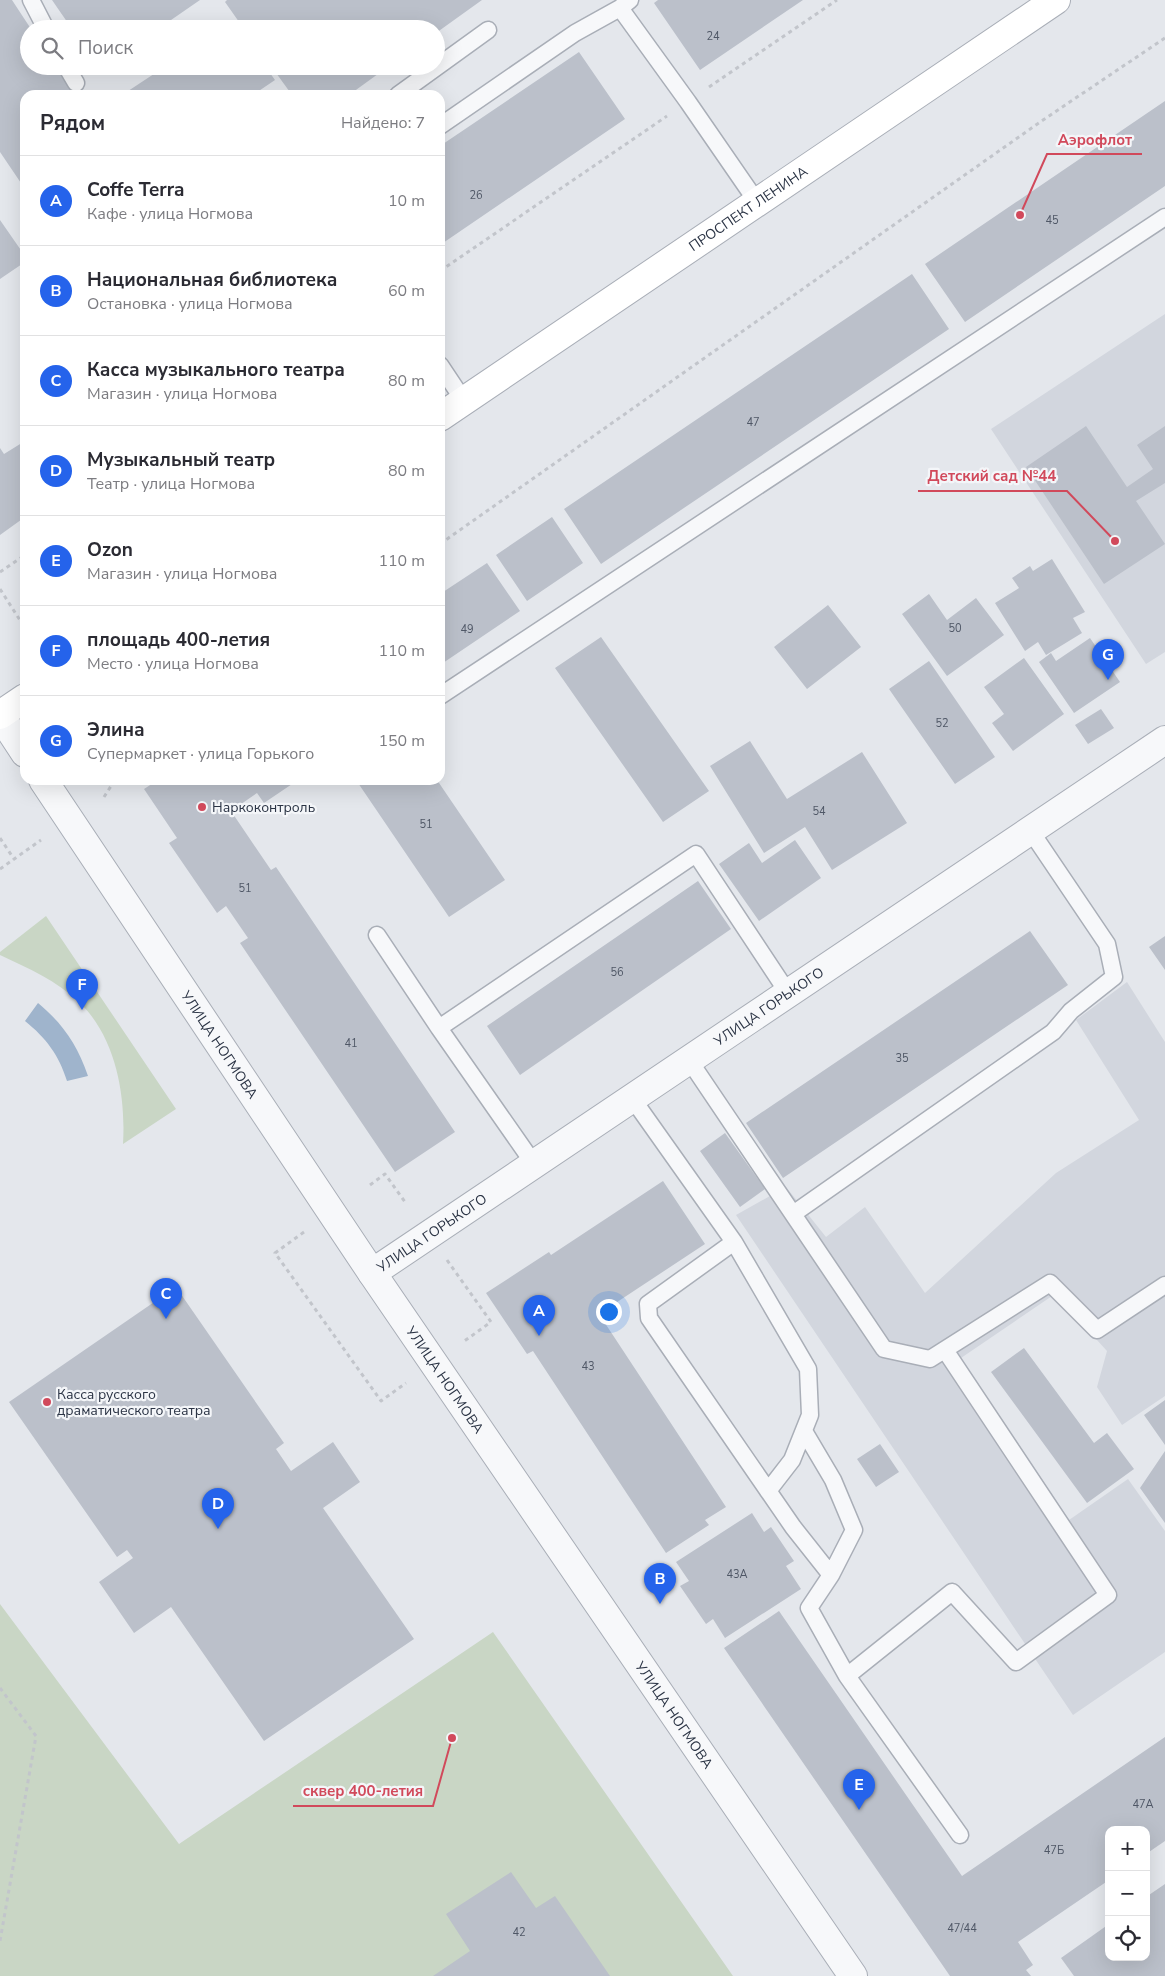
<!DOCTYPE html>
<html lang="ru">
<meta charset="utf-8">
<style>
body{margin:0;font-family:"Nunito Sans",sans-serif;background:#f2f2f3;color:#2b2b33}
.controls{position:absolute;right:15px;bottom:15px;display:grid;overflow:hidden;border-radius:10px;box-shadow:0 5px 20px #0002}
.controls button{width:45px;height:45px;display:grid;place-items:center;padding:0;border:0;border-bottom:1px solid #e1e1e2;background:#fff;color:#2b2b33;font:25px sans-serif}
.you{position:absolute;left:608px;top:1311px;width:18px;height:18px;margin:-12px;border:4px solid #fff;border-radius:50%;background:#1a73e8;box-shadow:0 0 0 8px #1a73e833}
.badge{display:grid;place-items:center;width:32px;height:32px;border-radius:50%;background:#2563eb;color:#fff;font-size:16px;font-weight:700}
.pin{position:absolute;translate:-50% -41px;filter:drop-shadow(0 1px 2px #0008)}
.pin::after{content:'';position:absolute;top:26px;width:18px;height:15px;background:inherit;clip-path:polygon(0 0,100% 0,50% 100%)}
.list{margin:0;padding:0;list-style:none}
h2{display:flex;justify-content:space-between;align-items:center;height:65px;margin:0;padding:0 20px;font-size:21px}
h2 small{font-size:16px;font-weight:400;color:#7c7c81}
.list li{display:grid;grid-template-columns:32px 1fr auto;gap:15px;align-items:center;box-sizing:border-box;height:90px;padding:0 20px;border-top:1px solid #e1e1e2}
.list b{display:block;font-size:19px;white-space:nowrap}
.list p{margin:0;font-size:16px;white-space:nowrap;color:#7c7c81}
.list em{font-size:16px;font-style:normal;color:#7c7c81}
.icon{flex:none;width:28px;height:28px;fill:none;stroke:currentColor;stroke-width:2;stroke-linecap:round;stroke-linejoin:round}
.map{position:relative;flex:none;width:1165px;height:1976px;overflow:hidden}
.search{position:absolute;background:#fff;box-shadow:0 5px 20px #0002;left:20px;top:20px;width:425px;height:55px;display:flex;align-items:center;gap:12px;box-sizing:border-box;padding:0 18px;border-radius:28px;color:#7c7c81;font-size:19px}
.panel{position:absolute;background:#fff;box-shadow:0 5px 20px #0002;left:20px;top:90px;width:425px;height:695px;border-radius:15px}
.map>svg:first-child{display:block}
.built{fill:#d2d6de}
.green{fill:#c9d6c5}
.water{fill:#9fb4cc}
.building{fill:#bbc0ca}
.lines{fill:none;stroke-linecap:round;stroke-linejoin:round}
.service-casing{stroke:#a9aeb7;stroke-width:19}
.minor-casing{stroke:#a9aeb7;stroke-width:30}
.tertiary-casing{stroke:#a9aeb7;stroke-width:30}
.secondary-casing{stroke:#a9aeb7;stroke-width:30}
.path{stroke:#c2c5cb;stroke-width:3;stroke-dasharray:4 4;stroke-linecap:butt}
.service{stroke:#f7f8fa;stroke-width:16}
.minor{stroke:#f7f8fa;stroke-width:28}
.tertiary{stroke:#f7f8fa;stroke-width:28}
.secondary{stroke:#fff;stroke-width:28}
.poi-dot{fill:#d1495b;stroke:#f4f6f9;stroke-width:2}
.labels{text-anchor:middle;stroke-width:4.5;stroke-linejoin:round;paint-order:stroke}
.number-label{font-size:11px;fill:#4f5766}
.street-label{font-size:14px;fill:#2b3445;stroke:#f4f6f9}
.poi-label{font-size:14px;fill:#2b3445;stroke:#f4f6f9;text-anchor:start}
.leader{fill:none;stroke:#d1495b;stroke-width:2}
.callout-dot{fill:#d1495b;stroke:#f4f6f9;stroke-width:2}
.callout-label{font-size:15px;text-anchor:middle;font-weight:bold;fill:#d1495b;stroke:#f4f6f9;stroke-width:4.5;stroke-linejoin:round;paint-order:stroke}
</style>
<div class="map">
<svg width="1165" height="1976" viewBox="0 0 1165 1976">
<rect width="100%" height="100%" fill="#e4e7ec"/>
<path class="built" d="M 1165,314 L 1165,652 L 1146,664 L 991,429 Z
M 1127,982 L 1165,1042 L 1165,1396 L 1122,1425 L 1097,1387 L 1107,1351 L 1055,1294 L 961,1358 L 1069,1520 L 1128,1479 L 1165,1531 L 1165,1652 L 1073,1715 L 736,1215 L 786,1187 L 826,1237 L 865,1207 L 925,1293 L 1056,1173 L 1139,1120 L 1076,1020 Z"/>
<path class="green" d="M 46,916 L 176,1109 L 123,1144 C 126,1096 116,1037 79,1002 C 57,981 28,968 0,955 L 0,952 Z
M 0,1604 L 179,1844 L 493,1632 L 733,1976 L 0,1976 Z"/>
<path class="water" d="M 38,1003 C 63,1024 77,1044 88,1076 L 67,1081 C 59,1055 46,1038 25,1021 Z"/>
<path class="building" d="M 0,0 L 12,0 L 31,29 L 29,29 L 29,66 L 56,66 L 76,95 L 25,95 L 25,189 L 0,152 Z
M 52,0 L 200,0 L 158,29 L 72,29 Z
M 227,0 L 482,0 L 436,33 L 436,29 L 244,29 L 225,2 Z
M 658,0 L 803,0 L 700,70 L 654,3 Z
M 235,21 L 240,29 L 222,29 Z
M 579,52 L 625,119 L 440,245 L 440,146 Z
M 166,66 L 265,66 L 275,80 L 253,95 L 122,95 Z
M 271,66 L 389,66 L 349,95 L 292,95 Z
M 1165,101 L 1165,186 L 965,322 L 925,264 Z
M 0,220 L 25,256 L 25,262 L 0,279 Z
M 912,274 L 949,329 L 601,564 L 564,509 Z
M 1086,426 L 1127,487 L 1153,469 L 1137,445 L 1165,426 L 1165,483 L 1136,501 L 1165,544 L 1104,584 L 1026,467 Z
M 25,441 L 25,517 L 0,535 L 0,448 L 4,454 Z
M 552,517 L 583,563 L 527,601 L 496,555 Z
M 1052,559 L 1085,612 L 1073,618 L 1082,633 L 1046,655 L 1038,642 L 1025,651 L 995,603 L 1019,588 L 1012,578 L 1030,566 L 1033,571 Z
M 487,563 L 520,611 L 440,665 L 440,594 Z
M 929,594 L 947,620 L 976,598 L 1004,635 L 947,676 L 902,614 Z
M 828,605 L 861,647 L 807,689 L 774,647 Z
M 601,637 L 709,791 L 663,822 L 555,668 Z
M 1090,638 L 1120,682 L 1074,713 L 1039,662 L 1051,653 L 1056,661 Z
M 1024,658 L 1064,714 L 1013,751 L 992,723 L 1004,714 L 984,687 Z
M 929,661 L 995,757 L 955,784 L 889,689 Z
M 1101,709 L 1114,728 L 1088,744 L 1075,725 Z
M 750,741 L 787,799 L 862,752 L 907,823 L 832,870 L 805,827 L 764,853 L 710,766 Z
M 158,780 L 298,780 L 264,803 L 257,793 L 231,811 L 271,870 L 276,867 L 455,1132 L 395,1172 L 240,943 L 248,938 L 226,906 L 217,913 L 169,843 L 177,838 L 144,789 Z
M 356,780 L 437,780 L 505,880 L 449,917 Z
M 795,840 L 821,878 L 759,921 L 719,864 L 749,843 L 762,863 Z
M 698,881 L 731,929 L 520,1075 L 487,1026 Z
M 1030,931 L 1068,985 L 783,1178 L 746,1123 Z
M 1165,936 L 1165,970 L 1149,947 Z
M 725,1133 L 765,1189 L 740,1207 L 700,1151 Z
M 663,1181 L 705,1244 L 599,1314 L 726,1507 L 705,1520 L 709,1525 L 666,1553 L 533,1351 L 527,1354 L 486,1293 L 549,1252 L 551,1255 Z
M 176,1287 L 284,1443 L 276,1449 L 291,1471 L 333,1442 L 360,1482 L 323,1508 L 414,1639 L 264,1741 L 171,1607 L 134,1633 L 99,1582 L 133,1558 L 127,1550 L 117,1557 L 9,1402 Z
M 1024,1348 L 1094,1443 L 1107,1433 L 1134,1469 L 1087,1503 L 991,1372 Z
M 1165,1400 L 1165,1445 L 1144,1415 Z
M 880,1444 L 899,1472 L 876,1487 L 857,1459 Z
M 1165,1451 L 1165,1523 L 1140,1488 Z
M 752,1513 L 764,1532 L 771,1527 L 794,1561 L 786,1566 L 801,1589 L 725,1638 L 713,1619 L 706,1624 L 680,1586 L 689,1581 L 676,1562 Z
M 779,1611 L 962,1876 L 1165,1737 L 1165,1841 L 1146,1854 L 1146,1830 L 1109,1830 L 1109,1880 L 1018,1942 L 1033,1965 L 1026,1970 L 1031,1976 L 950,1976 L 724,1648 Z
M 511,1872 L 536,1908 L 555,1896 L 610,1976 L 433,1976 L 470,1951 L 446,1914 Z
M 1165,1884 L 1165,1976 L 1074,1976 L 1061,1958 L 1109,1924 L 1109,1957 L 1146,1957 L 1146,1897 Z"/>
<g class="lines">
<g class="service-casing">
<path id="service" d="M 31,0 L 46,29
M 620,8 L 688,102 L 757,202
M 66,66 L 76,83
M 398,95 L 488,30
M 440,126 L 575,33 L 620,8 L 630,0
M 440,365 L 464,401
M 440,696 L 1165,217
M 377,935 L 439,1028
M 689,1060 L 884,1349 L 930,1359 L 1050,1283 L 1097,1330 L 1165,1285
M 632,1098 L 734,1242 L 648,1304 L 649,1318 L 793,1527 L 831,1575 L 809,1608 L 847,1676 L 952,1592 L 1016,1662 L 1108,1595 L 945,1350
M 534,1164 L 439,1028 L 696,854 L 788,993
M 793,1214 L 1053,1032 L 1071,1011 L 1114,977 L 1107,944 L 1030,830
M 734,1242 L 808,1369 L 810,1415 L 792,1460 L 768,1491
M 804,1431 L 833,1480 L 854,1530 L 831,1575
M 847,1676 L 960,1835"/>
</g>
<g class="minor-casing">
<g id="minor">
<path id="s1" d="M 372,1273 L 1165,740"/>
</g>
</g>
<g class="tertiary-casing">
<g id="tertiary">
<path d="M 0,715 L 25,753"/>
<path id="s2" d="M 43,780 L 372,1273 L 853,1976"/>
</g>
</g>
<g class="secondary-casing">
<g id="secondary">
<path id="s3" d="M 440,417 L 1056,0"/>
<path d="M 0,715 L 25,698"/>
</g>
</g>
<path class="path" d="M 709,87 L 837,0
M 440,271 L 667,116
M 440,544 L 1043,120 L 1165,38
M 0,572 L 25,555
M 0,589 L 25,628
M 104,797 L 115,780
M 0,838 L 14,859
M 0,869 L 41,840
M 370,1185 L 385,1174 L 405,1202
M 304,1232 L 275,1253 L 381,1401 L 406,1383
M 447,1260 L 491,1322 L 463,1342
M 0,1688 L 36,1736 L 0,1941"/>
<use href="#service" class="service"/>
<use href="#minor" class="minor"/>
<use href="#tertiary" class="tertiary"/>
<use href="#secondary" class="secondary"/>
</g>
<g class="poi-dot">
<circle cx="202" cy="807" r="5"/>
<circle cx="47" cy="1402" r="5"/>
</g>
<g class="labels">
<g class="number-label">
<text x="713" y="40">24</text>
<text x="476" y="199">26</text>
<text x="1052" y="224">45</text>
<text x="753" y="426">47</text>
<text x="955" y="632">50</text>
<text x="467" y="633">49</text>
<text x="942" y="727">52</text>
<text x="819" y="815">54</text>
<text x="426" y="828">51</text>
<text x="245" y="892">51</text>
<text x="617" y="976">56</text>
<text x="351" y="1047">41</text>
<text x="902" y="1062">35</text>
<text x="588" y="1370">43</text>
<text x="737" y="1578">43А</text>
<text x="1143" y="1808">47А</text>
<text x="1054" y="1854">47Б</text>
<text x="962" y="1932">47/44</text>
<text x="519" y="1936">42</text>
</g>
<g class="street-label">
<text dy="5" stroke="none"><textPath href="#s3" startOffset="372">ПРОСПЕКТ ЛЕНИНА</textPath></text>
<text dy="5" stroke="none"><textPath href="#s1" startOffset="478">УЛИЦА ГОРЬКОГО</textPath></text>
<text dy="5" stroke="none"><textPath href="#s2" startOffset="318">УЛИЦА НОГМОВА</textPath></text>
<text dy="5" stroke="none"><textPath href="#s1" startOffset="72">УЛИЦА ГОРЬКОГО</textPath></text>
<text dy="5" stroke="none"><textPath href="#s2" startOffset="722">УЛИЦА НОГМОВА</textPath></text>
<text dy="5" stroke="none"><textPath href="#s2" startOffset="1128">УЛИЦА НОГМОВА</textPath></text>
</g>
<g class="poi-label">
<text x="212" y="812">Наркоконтроль</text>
<text x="57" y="1399">Касса русского<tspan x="57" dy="16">драматического театра</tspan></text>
</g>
</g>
<path class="leader" d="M1020 215L1047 154H1142M1115 541L1067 491H918M452 1738L433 1806H293"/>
<g class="callout-dot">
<circle cx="1020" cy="215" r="5"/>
<circle cx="1115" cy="541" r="5"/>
<circle cx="452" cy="1738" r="5"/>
</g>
<g class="callout-label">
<text x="1095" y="145">Аэрофлот</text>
<text x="992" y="481">Детский сад №44</text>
<text x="363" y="1796">сквер 400-летия</text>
</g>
</svg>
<div class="controls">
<button>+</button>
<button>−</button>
<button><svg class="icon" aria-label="locate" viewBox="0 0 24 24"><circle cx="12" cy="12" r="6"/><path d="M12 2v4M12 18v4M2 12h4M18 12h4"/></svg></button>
</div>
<div class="you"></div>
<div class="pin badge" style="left:539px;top:1336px">A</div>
<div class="pin badge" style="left:660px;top:1604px">B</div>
<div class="pin badge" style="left:166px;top:1319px">C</div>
<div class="pin badge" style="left:218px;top:1529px">D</div>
<div class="pin badge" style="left:859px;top:1810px">E</div>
<div class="pin badge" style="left:82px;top:1010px">F</div>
<div class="pin badge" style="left:1108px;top:680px">G</div>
<div class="search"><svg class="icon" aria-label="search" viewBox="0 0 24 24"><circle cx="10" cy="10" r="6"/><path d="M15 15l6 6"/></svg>Поиск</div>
<section class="panel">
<h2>Рядом<small>Найдено: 7</small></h2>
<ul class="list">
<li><span class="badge">A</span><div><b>Coffe Terra</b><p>Кафе · улица Ногмова</p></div><em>10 m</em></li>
<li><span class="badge">B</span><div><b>Национальная библиотека</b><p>Остановка · улица Ногмова</p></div><em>60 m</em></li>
<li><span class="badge">C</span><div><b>Касса музыкального театра</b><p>Магазин · улица Ногмова</p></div><em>80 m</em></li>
<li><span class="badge">D</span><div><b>Музыкальный театр</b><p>Театр · улица Ногмова</p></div><em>80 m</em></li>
<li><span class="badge">E</span><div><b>Ozon</b><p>Магазин · улица Ногмова</p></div><em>110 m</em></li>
<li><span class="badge">F</span><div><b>площадь 400-летия</b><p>Место · улица Ногмова</p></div><em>110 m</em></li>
<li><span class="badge">G</span><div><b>Элина</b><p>Супермаркет · улица Горького</p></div><em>150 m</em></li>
</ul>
</section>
</div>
